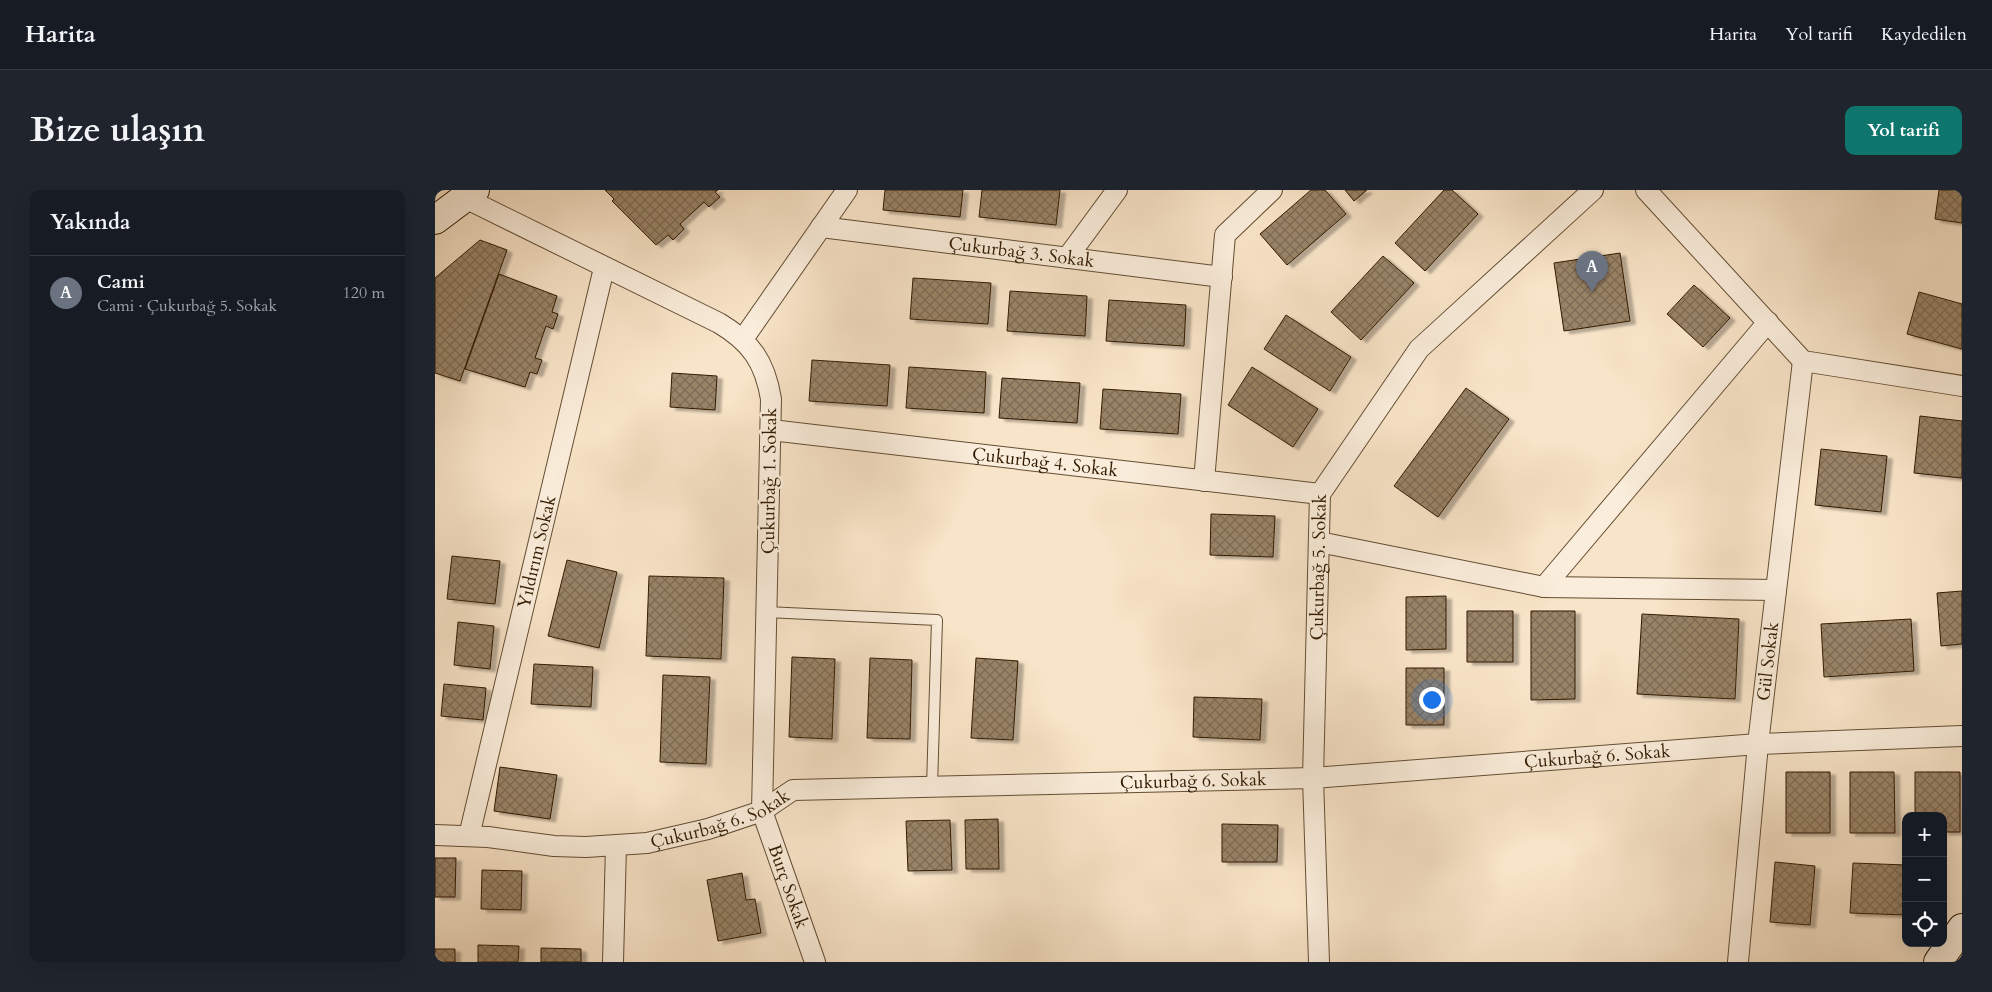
<!DOCTYPE html>
<html lang="tr">
<meta charset="utf-8">
<style>
body{margin:0;font-family:Cardo,serif;background:#20242c;color:#f1f3f6}
.controls{position:absolute;right:15px;bottom:15px;display:grid;overflow:hidden;border-radius:10px;box-shadow:0 5px 20px #0002}
.controls button{width:45px;height:45px;display:grid;place-items:center;padding:0;border:0;border-bottom:1px solid #363941;background:#171b24;color:#f1f3f6;font:25px sans-serif}
.you{position:absolute;left:996px;top:509px;width:18px;height:18px;margin:-12px;border:4px solid #fff;border-radius:50%;background:#1a73e8;box-shadow:0 0 0 8px #1a73e833}
.badge{display:grid;place-items:center;width:32px;height:32px;border-radius:50%;background:#0f766e;color:#fff;font-size:16px;font-weight:700}
.pin{position:absolute;translate:-50% -41px;filter:drop-shadow(0 1px 2px #0008)}
.pin::after{content:'';position:absolute;top:26px;width:18px;height:15px;background:inherit;clip-path:polygon(0 0,100% 0,50% 100%)}
.list{margin:0;padding:0;list-style:none}
h2{display:flex;justify-content:space-between;align-items:center;height:65px;margin:0;padding:0 20px;font-size:21px}
h2 small{font-size:16px;font-weight:400;color:#9ea1a6}
.list li{display:grid;grid-template-columns:32px 1fr auto;gap:15px;align-items:center;box-sizing:border-box;height:75px;padding:0 20px;border-top:1px solid #363941}
.list b{display:block;font-size:19px;white-space:nowrap}
.list p{margin:0;font-size:16px;white-space:nowrap;color:#9ea1a6}
.list em{font-size:16px;font-style:normal;color:#9ea1a6}
.icon{flex:none;width:28px;height:28px;fill:none;stroke:currentColor;stroke-width:2;stroke-linecap:round;stroke-linejoin:round}
.map{position:relative;flex:none;width:1527px;height:772px;overflow:hidden;border-radius:10px}
header{display:flex;align-items:center;gap:30px;box-sizing:border-box;height:70px;padding:0 25px;background:#171b24;border-bottom:1px solid #363941}
header strong{font-size:24px}
nav{display:flex;gap:28px;margin-inline-start:auto;font-size:18px}
.intro{display:flex;align-items:center;justify-content:space-between;box-sizing:border-box;height:120px;padding:0 30px}
h1{margin:0;font-size:35px}
.button{padding:12px 22px;border-radius:10px;background:#0f766e;color:#fff;font-size:18px;font-weight:700}
main{display:flex;gap:30px;padding:0 30px}
aside{flex:1;background:#171b24;border-radius:10px;box-shadow:0 5px 20px #0002}
.map>svg:first-child{display:block}
.building{fill:url(#building-cross-hatch);stroke:#321b01;filter:url(#shadow)}
.lines{fill:none;stroke-linecap:round;stroke-linejoin:round}
.lane-casing{stroke:#644d33;stroke-width:12}
.street-casing{stroke:#644d33;stroke-width:22}
.secondary-casing{stroke:#321b01;stroke-width:30}
.lane{stroke:#faeddb;stroke-width:10}
.street{stroke:#faeddb;stroke-width:20}
.secondary{stroke:#faeddb;stroke-width:28}
.labels{text-anchor:middle;stroke-width:5;stroke-linejoin:round;paint-order:stroke}
.street-label{font-size:18px;fill:#321b01;stroke:#faeddb}
</style>
<header>
<strong>Harita</strong>
<nav><a>Harita</a><a>Yol tarifi</a><a>Kaydedilen</a></nav>
</header>
<div class="intro"><h1>Bize ulaşın</h1><a class="button">Yol tarifi</a></div>
<main>
<aside>
<h2>Yakında<small></small></h2>
<ul class="list">
<li><span class="badge" style="background:#6b7280">A</span><div><b>Cami</b><p>Cami · Çukurbağ 5. Sokak</p></div><em>120 m</em></li>
</ul>
</aside>
<div class="map">
<svg width="1527" height="772" viewBox="0 0 1527 772">
<defs>
<pattern id="building-cross-hatch" width="8" height="8" patternUnits="userSpaceOnUse" patternTransform="scale(1.25)"><rect width="8" height="8" fill="#998468"/><path d="M0 0l8 8M0 8l8-8" fill="none" stroke="#7d6b53"/></pattern>
<filter id="shadow"><feDropShadow dx="5.5" dy="3" stdDeviation="1" flood-color="#0004"/></filter>
</defs>
<rect width="100%" height="100%" fill="#f8e4c8"/>
<filter id="stains"><feTurbulence type="fractalNoise" baseFrequency=".004" numOctaves="4"/><feColorMatrix values="0 0 0 0 .2 0 0 0 0 .09 0 0 0 0 .02 0 0 0 .5 -.17"/></filter>
<radialGradient id="worn" r=".72"><stop offset=".6" stop-color="#630" stop-opacity="0"/><stop offset="1" stop-color="#630" stop-opacity=".3"/></radialGradient>
<path class="building" d="M 170,0 L 283,0 L 280,2 L 285,7 L 274,17 L 269,12 L 245,34 L 249,39 L 238,50 L 233,45 L 221,55 L 177,11 L 179,9 Z
M 450,0 L 528,0 L 525,27 L 448,20 Z
M 547,0 L 625,0 L 621,35 L 544,27 Z
M 876,0 L 890,0 L 911,24 L 852,75 L 825,44 Z
M 910,0 L 932,0 L 919,11 Z
M 1009,0 L 1017,0 L 1043,24 L 990,81 L 960,53 Z
M 1504,0 L 1527,0 L 1527,33 L 1500,29 Z
M 45,50 L 72,60 L 25,191 L 0,183 L 0,88 Z
M 1185,63 L 1195,131 L 1129,141 L 1119,73 Z
M 948,66 L 979,93 L 926,150 L 896,122 Z
M 64,84 L 122,106 L 117,122 L 123,124 L 118,139 L 111,136 L 100,168 L 107,170 L 102,184 L 95,182 L 90,197 L 30,179 Z
M 478,88 L 556,93 L 553,134 L 475,129 Z
M 1259,95 L 1295,128 L 1268,157 L 1232,124 Z
M 575,101 L 652,106 L 650,146 L 572,141 Z
M 1484,102 L 1527,114 L 1527,159 L 1472,144 Z
M 674,110 L 751,115 L 749,156 L 671,151 Z
M 851,125 L 916,167 L 895,201 L 829,159 Z
M 377,170 L 455,175 L 452,216 L 374,211 Z
M 474,177 L 551,182 L 549,223 L 471,218 Z
M 817,177 L 883,219 L 858,257 L 793,215 Z
M 237,183 L 282,186 L 280,220 L 235,217 Z
M 567,188 L 645,193 L 642,233 L 564,228 Z
M 1031,198 L 1074,229 L 1003,327 L 959,296 Z
M 668,199 L 746,204 L 743,244 L 665,239 Z
M 1485,226 L 1527,231 L 1527,288 L 1479,283 Z
M 1386,259 L 1452,266 L 1446,322 L 1380,315 Z
M 776,324 L 840,326 L 838,367 L 775,365 Z
M 17,366 L 65,371 L 60,414 L 12,409 Z
M 132,370 L 182,382 L 164,458 L 113,446 Z
M 214,386 L 289,388 L 286,469 L 211,466 Z
M 1527,401 L 1527,454 L 1506,456 L 1502,403 Z
M 1011,406 L 1011,459 L 971,460 L 971,407 Z
M 1032,421 L 1078,421 L 1078,472 L 1032,472 Z
M 1096,421 L 1140,421 L 1140,509 L 1096,510 Z
M 1207,424 L 1304,429 L 1300,509 L 1202,504 Z
M 1476,429 L 1479,481 L 1389,487 L 1386,434 Z
M 23,432 L 59,436 L 55,479 L 19,475 Z
M 357,467 L 400,469 L 397,549 L 354,547 Z
M 435,468 L 477,470 L 475,549 L 432,548 Z
M 541,468 L 583,471 L 578,550 L 536,548 Z
M 99,474 L 158,477 L 156,517 L 96,514 Z
M 971,478 L 1009,478 L 1009,535 L 971,535 Z
M 228,485 L 275,487 L 271,574 L 225,572 Z
M 9,494 L 51,498 L 48,530 L 6,526 Z
M 759,507 L 827,509 L 825,550 L 758,547 Z
M 65,577 L 122,585 L 115,629 L 59,621 Z
M 1351,582 L 1395,582 L 1395,643 L 1351,643 Z
M 1415,582 L 1459,582 L 1460,643 L 1415,643 Z
M 1480,582 L 1525,582 L 1525,642 L 1508,642 L 1508,626 L 1480,626 Z
M 563,629 L 564,679 L 531,679 L 530,630 Z
M 515,630 L 517,680 L 473,681 L 471,631 Z
M 787,634 L 843,635 L 842,672 L 787,672 Z
M 0,668 L 21,668 L 20,707 L 0,707 Z
M 1340,672 L 1380,676 L 1375,735 L 1335,732 Z
M 1418,673 L 1471,675 L 1471,725 L 1415,723 Z
M 47,680 L 87,681 L 86,720 L 46,719 Z
M 307,683 L 311,710 L 320,709 L 326,743 L 283,751 L 272,690 Z
M 43,755 L 84,756 L 83,772 L 43,772 Z
M 106,758 L 146,759 L 146,772 L 106,772 Z
M 0,759 L 20,759 L 20,772 L 0,772 Z"/>
<g class="lines">
<g class="lane-casing">
<path id="lane" d="M 331,422 L 502,430 L 497,597"/>
</g>
<g class="street-casing">
<g id="street">
<path d="M 1211,0 L 1368,171 L 1527,196"/>
<path id="s1" d="M 30,8 L 284,133 C 316,152 330,172 336,209 L 327,621 L 380,772"/>
<path id="s2" d="M 386,37 L 787,87"/>
<path d="M 632,68 L 682,0"/>
<path d="M 308,149 L 412,0"/>
<path id="s3" d="M 336,240 L 885,304"/>
<path d="M 769,291 L 790,45 L 837,0"/>
<path d="M 884,352 L 1109,397 L 1341,400"/>
<path d="M 1109,397 L 1333,132"/>
<path id="s4" d="M 0,645 L 53,647 L 119,656 L 151,657 L 212,653 L 273,639 L 327,621 L 358,600 L 878,588 L 1323,554 L 1527,546"/>
<path id="s5" d="M 34,646 L 169,78"/>
<path d="M 178,772 L 181,656"/>
<path id="s6" d="M 884,772 L 878,588 L 885,304 L 984,159 L 1158,0"/>
<path id="s7" d="M 1303,772 L 1323,554 L 1368,171"/>
</g>
</g>
<g class="secondary-casing">
<path id="secondary" d="M 0,30 L 40,0
M 1503,772 L 1527,738"/>
</g>
<use href="#lane" class="lane"/>
<use href="#street" class="street"/>
<use href="#secondary" class="secondary"/>
</g>
<g class="labels">
<g class="street-label">
<text dy="6" stroke="none"><textPath href="#s2" startOffset="202">Çukurbağ 3. Sokak</textPath></text>
<text dy="6" stroke="none"><textPath href="#s3" startOffset="276">Çukurbağ 4. Sokak</textPath></text>
<text transform="translate(334 291) rotate(-89)" y="6">Çukurbağ 1. Sokak</text>
<text dy="6" stroke="none"><textPath href="#s5" startOffset="292">Yıldırım Sokak</textPath></text>
<text dy="6" stroke="none"><textPath href="#s6" startOffset="395">Çukurbağ 5. Sokak</textPath></text>
<text dy="6" stroke="none"><textPath href="#s7" startOffset="302">Gül Sokak</textPath></text>
<text dy="6" stroke="none"><textPath href="#s4" startOffset="1175">Çukurbağ 6. Sokak</textPath></text>
<text dy="6" stroke="none"><textPath href="#s4" startOffset="770">Çukurbağ 6. Sokak</textPath></text>
<text dy="6" stroke="none"><textPath href="#s4" startOffset="290">Çukurbağ 6. Sokak</textPath></text>
<text dy="6" stroke="none"><textPath href="#s1" startOffset="871">Burç Sokak</textPath></text>
</g>
</g>
<rect width="100%" height="100%" filter="url(#stains)"/>
<rect width="100%" height="100%" fill="url(#worn)"/>
</svg>
<div class="controls">
<button>+</button>
<button>−</button>
<button><svg class="icon" aria-label="locate" viewBox="0 0 24 24"><circle cx="12" cy="12" r="6"/><path d="M12 2v4M12 18v4M2 12h4M18 12h4"/></svg></button>
</div>
<div class="you"></div>
<div class="pin badge" style="left:1157px;top:102px;background:#6b7280">A</div>
</div>
</main>
